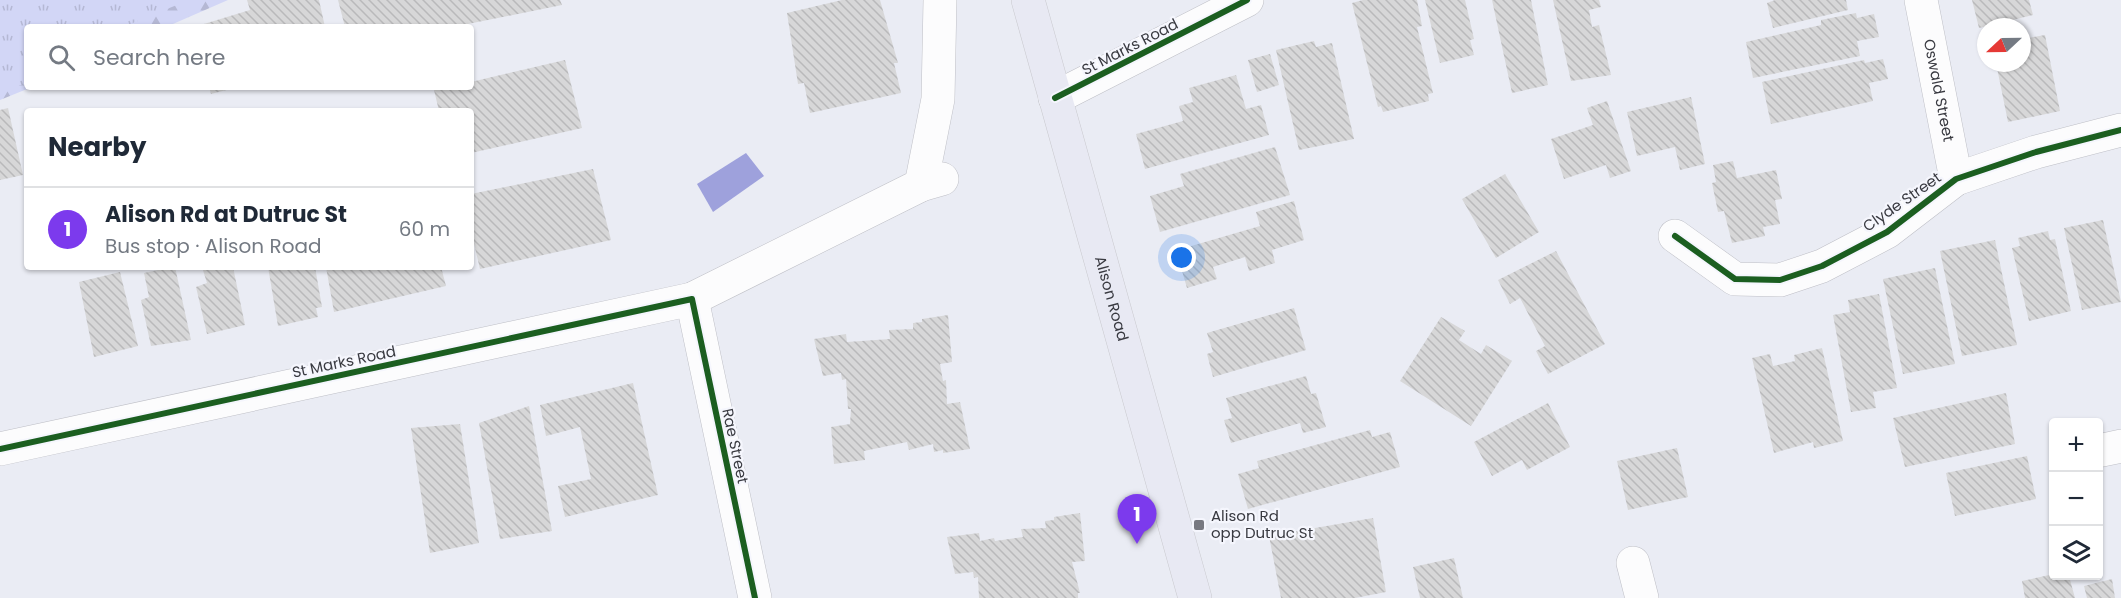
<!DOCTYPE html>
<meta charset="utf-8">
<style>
body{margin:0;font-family:Poppins,sans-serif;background:#f6f6f7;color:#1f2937}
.controls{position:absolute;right:18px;bottom:18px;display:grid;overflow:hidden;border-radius:6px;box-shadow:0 2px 4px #0004}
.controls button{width:54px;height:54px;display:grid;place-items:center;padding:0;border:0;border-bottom:2px solid #e0e1e3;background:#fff;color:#1f2937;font:30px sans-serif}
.compass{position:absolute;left:1977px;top:18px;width:54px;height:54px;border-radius:50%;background:#fff;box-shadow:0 2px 4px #0004;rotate:248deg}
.you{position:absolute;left:1182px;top:258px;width:21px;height:21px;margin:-15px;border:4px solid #fff;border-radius:50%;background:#1a73e8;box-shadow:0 0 0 9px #1a73e833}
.badge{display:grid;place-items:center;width:39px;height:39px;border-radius:50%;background:#7c3aed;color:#fff;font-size:20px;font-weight:700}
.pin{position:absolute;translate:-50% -50px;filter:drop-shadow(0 2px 3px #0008)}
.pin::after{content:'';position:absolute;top:32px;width:21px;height:18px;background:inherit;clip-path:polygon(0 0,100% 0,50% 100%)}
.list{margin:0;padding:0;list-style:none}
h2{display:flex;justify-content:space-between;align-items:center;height:78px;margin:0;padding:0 24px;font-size:26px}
h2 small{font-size:20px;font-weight:400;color:#747a83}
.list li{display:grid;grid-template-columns:39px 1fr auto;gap:18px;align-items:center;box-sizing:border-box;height:84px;padding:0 24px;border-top:2px solid #e0e1e3}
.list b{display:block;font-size:22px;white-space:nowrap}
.list p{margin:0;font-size:20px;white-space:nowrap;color:#747a83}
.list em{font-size:20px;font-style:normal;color:#747a83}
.icon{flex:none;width:33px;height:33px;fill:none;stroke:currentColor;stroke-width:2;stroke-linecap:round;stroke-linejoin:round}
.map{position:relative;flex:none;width:2121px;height:598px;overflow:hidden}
.search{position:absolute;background:#fff;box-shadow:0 2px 4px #0004;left:24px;top:24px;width:450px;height:66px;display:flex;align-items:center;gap:15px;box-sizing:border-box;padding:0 21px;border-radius:6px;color:#747a83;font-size:22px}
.panel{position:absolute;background:#fff;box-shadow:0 2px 4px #0004;left:24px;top:108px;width:450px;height:162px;border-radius:6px}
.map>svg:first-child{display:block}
.forest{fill:url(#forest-firs)}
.park{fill:url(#park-tufts)}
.water{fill:#9ea1dc}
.building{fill:url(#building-back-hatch)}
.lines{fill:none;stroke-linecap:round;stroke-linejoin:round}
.minor-casing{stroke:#bebfc6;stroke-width:34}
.major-casing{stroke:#c9c9ce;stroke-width:34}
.minor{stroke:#fcfcfd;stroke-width:33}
.major{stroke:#e8e9f3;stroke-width:33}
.cycleway-casing{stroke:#f5f6fd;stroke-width:10}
.cycleway{stroke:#1b5e20;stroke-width:6}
.poi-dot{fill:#777880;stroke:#f5f6fd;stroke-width:2}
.labels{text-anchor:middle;stroke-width:4.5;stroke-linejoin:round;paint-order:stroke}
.street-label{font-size:15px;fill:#393a41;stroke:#f5f6fd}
.poi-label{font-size:15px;fill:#393a41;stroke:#f5f6fd;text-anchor:start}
</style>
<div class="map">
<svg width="2121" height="598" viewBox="0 0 2121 598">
<defs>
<pattern id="forest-firs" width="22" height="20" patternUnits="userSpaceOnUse" patternTransform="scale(1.5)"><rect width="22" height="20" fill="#d2d6f6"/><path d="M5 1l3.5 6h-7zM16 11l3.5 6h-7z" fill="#b5b8d4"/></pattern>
<pattern id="park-tufts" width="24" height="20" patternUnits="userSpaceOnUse" patternTransform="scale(1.5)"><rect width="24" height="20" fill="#d2d6f6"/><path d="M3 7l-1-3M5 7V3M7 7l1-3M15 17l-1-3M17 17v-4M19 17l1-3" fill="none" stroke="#b5b8d4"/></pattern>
<pattern id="building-back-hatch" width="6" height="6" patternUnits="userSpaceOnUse" patternTransform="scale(1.5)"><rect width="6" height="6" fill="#d7d7d8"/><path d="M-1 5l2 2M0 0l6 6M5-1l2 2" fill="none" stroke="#b9b9bb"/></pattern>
</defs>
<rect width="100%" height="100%" fill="#eaecf4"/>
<path class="forest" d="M 0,0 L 228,0 L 166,27 L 27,27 L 27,87 L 32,87 L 0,100 Z"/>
<path class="park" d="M 0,0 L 189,0 L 123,27 L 27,27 L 27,84 L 0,89 Z"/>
<path class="water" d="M 746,153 L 764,176 L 713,212 L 697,184 Z"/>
<path class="building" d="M 247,0 L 319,0 L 325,27 L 194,27 L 250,10 Z
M 338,0 L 560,0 L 562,5 L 453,27 L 345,27 Z
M 842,0 L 880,0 L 898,63 L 894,63 L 901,93 L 810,113 L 804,83 L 798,84 L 787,13 Z
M 1363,0 L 1417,0 L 1422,26 L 1417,27 L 1433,93 L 1428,94 L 1429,101 L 1383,112 L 1381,106 L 1378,107 L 1352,3 Z
M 1425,0 L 1465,0 L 1474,39 L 1470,40 L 1474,55 L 1440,63 Z
M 1492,0 L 1531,0 L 1548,85 L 1512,93 Z
M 1553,0 L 1599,0 L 1601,7 L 1589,10 L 1592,27 L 1599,25 L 1611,75 L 1571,81 Z
M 1846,0 L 1848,10 L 1773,28 L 1767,3 L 1775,0 Z
M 1972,0 L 2029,0 L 2033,15 L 1979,28 Z
M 1856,13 L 1857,18 L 1874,14 L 1879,37 L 1857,41 L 1860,56 L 1753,78 L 1746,42 L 1821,25 L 1821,20 Z
M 2045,35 L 2060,111 L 2008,122 L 1996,63 L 2022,63 L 2022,39 Z
M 1314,41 L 1316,47 L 1332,43 L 1354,139 L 1299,150 L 1276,50 Z
M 1270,54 L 1279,85 L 1257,92 L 1248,60 Z
M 1883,59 L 1888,79 L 1869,83 L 1873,101 L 1771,124 L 1762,82 L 1864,60 L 1865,63 Z
M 565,60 L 582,128 L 471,153 L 471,111 L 439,111 L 434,90 L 471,87 L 471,82 Z
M 1236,75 L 1246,109 L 1261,105 L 1269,135 L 1145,169 L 1136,134 L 1183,121 L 1179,106 L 1193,102 L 1189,88 Z
M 209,87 L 234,87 L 234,88 L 211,94 Z
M 1691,97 L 1705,164 L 1680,170 L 1675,147 L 1637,156 L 1627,112 Z
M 1607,101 L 1631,171 L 1610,178 L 1606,165 L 1564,179 L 1551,139 L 1593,125 L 1587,108 Z
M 8,108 L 23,175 L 0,180 L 0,110 Z
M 1275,147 L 1290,195 L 1160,232 L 1150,196 L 1184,186 L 1180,174 Z
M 1733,161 L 1737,178 L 1776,170 L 1782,199 L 1775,200 L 1780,224 L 1763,227 L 1765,236 L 1732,243 L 1724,211 L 1718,212 L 1712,183 L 1716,182 L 1713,165 Z
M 593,169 L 611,240 L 480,269 L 471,231 L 471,194 Z
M 1505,174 L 1539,232 L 1496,258 L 1462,199 Z
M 1294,201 L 1304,240 L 1272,250 L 1275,263 L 1249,271 L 1245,257 L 1213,267 L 1217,279 L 1187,288 L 1180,264 L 1185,262 L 1181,249 L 1260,226 L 1256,212 Z
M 2103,220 L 2121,302 L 2082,310 L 2064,228 Z
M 2048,231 L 2050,240 L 2055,239 L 2071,311 L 2029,321 L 2012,248 L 2020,246 L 2018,238 Z
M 1995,240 L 2017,345 L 1962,356 L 1940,251 Z
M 1556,251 L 1605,344 L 1548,374 L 1536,351 L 1545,346 L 1520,298 L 1510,304 L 1498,280 Z
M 172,267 L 175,267 L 191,340 L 151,346 L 141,300 L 149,297 L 144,273 Z
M 202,267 L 233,267 L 245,325 L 207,334 L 196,287 L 207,283 Z
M 268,267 L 315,267 L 322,307 L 316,308 L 318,317 L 278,326 Z
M 326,267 L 441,267 L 446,286 L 334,312 Z
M 1935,268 L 1955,364 L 1903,374 L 1883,279 Z
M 120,272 L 138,346 L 94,357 L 79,282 Z
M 1879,294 L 1897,388 L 1873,392 L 1876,408 L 1851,412 L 1833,315 L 1850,312 L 1848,300 Z
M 1294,308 L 1306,350 L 1213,377 L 1207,354 L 1213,352 L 1207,333 Z
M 948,315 L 952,362 L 940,364 L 943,381 L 946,380 L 947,404 L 960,402 L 970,449 L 943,453 L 943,450 L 934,452 L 933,444 L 909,450 L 907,442 L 864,451 L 865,460 L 834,464 L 831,427 L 850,424 L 851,409 L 848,409 L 846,379 L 842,380 L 841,373 L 823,376 L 814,339 L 846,334 L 847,342 L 890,339 L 889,330 L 913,329 L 913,323 L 922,322 L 922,319 Z
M 1441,317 L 1465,331 L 1459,340 L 1481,354 L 1486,345 L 1512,361 L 1471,426 L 1400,381 Z
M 1822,348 L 1843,441 L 1814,448 L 1813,442 L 1774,453 L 1752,358 L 1770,354 L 1773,366 L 1795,361 L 1794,355 Z
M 1306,376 L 1311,394 L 1316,393 L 1326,427 L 1303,433 L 1300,423 L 1231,443 L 1224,420 L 1232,418 L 1226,398 Z
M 633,383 L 658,495 L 565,517 L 558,486 L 591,479 L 580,427 L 546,436 L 540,405 Z
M 2006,393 L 2015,444 L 1905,467 L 1893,418 Z
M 1548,403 L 1570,447 L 1527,470 L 1522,460 L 1492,476 L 1474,442 Z
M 529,406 L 552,531 L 500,539 L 479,423 Z
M 460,424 L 479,543 L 430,553 L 411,428 Z
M 1370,430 L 1372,437 L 1390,432 L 1400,467 L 1248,509 L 1238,474 L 1259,468 L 1257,461 Z
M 1677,448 L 1688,497 L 1628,510 L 1617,461 Z
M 2027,456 L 2036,499 L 1955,516 L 1946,473 Z
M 1080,513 L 1085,561 L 1072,562 L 1080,593 L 1078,593 L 1078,598 L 979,598 L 978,577 L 974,578 L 973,572 L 955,574 L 947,537 L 979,533 L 980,541 L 994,538 L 995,541 L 1023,537 L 1021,529 L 1046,528 L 1045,521 L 1054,520 L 1054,517 Z
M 1373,518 L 1386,592 L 1355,598 L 1281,598 L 1269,536 Z
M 1454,558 L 1463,598 L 1420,598 L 1413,567 Z
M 2054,574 L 2069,576 L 2075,598 L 2025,598 L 2022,581 Z
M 2112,579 L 2115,598 L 2087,598 L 2084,586 Z"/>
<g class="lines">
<g class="minor-casing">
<g id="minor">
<path id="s1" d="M 1921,0 L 1956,179"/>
<path d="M 1055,98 L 1247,0"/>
<path d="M 921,185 L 938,99 L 940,0"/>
<path d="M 1675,236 L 1735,279 L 1780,280 L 1822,266 L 1887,232 L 1956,179 L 2036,152 L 2121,130"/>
<path d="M 692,299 L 755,598"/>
<path d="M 0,449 L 692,299 L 921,185 L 942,179"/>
<path d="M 2098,451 L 2121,446"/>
<path d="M 1633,563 L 1642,598"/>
</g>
</g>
<g class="major-casing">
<g id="major">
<path id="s2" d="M 1028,0 L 1195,598"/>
</g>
</g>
<use href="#minor" class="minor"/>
<use href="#major" class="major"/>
<g class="cycleway-casing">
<path id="cycleway" d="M 1055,98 L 1247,0
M 1675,236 L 1735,279 L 1780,280 L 1822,266 L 1887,232 L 1956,179 L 2036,152 L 2121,130
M 0,449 L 692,299 L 755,598"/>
</g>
<use href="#cycleway" class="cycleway"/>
</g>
<rect class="poi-dot" x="1193" y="519" width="12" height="12" rx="3"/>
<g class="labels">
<g class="street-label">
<text transform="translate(1130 47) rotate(-27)" y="5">St Marks Road</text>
<text dy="5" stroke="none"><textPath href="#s1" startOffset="92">Oswald Street</textPath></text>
<text transform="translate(1902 202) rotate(-35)" y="5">Clyde Street</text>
<text dy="5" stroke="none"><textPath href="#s2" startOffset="310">Alison Road</textPath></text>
<text transform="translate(344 362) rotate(-12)" y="5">St Marks Road</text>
<text transform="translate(735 446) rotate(78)" y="5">Rae Street</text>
</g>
<g class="poi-label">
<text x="1211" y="521">Alison Rd<tspan x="1211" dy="17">opp Dutruc St</tspan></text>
</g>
</g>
</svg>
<div class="controls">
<button>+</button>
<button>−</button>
<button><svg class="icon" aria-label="layers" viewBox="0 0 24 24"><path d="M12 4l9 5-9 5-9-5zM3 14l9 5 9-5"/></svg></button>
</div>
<svg class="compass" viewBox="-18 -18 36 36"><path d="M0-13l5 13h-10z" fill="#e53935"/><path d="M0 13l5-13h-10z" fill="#747a83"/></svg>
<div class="you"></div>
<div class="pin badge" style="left:1137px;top:544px">1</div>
<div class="search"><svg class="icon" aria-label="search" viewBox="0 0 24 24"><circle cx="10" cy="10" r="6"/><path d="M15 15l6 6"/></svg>Search here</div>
<section class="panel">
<h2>Nearby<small></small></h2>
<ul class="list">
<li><span class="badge">1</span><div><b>Alison Rd at Dutruc St</b><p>Bus stop · Alison Road</p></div><em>60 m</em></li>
</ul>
</section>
</div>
